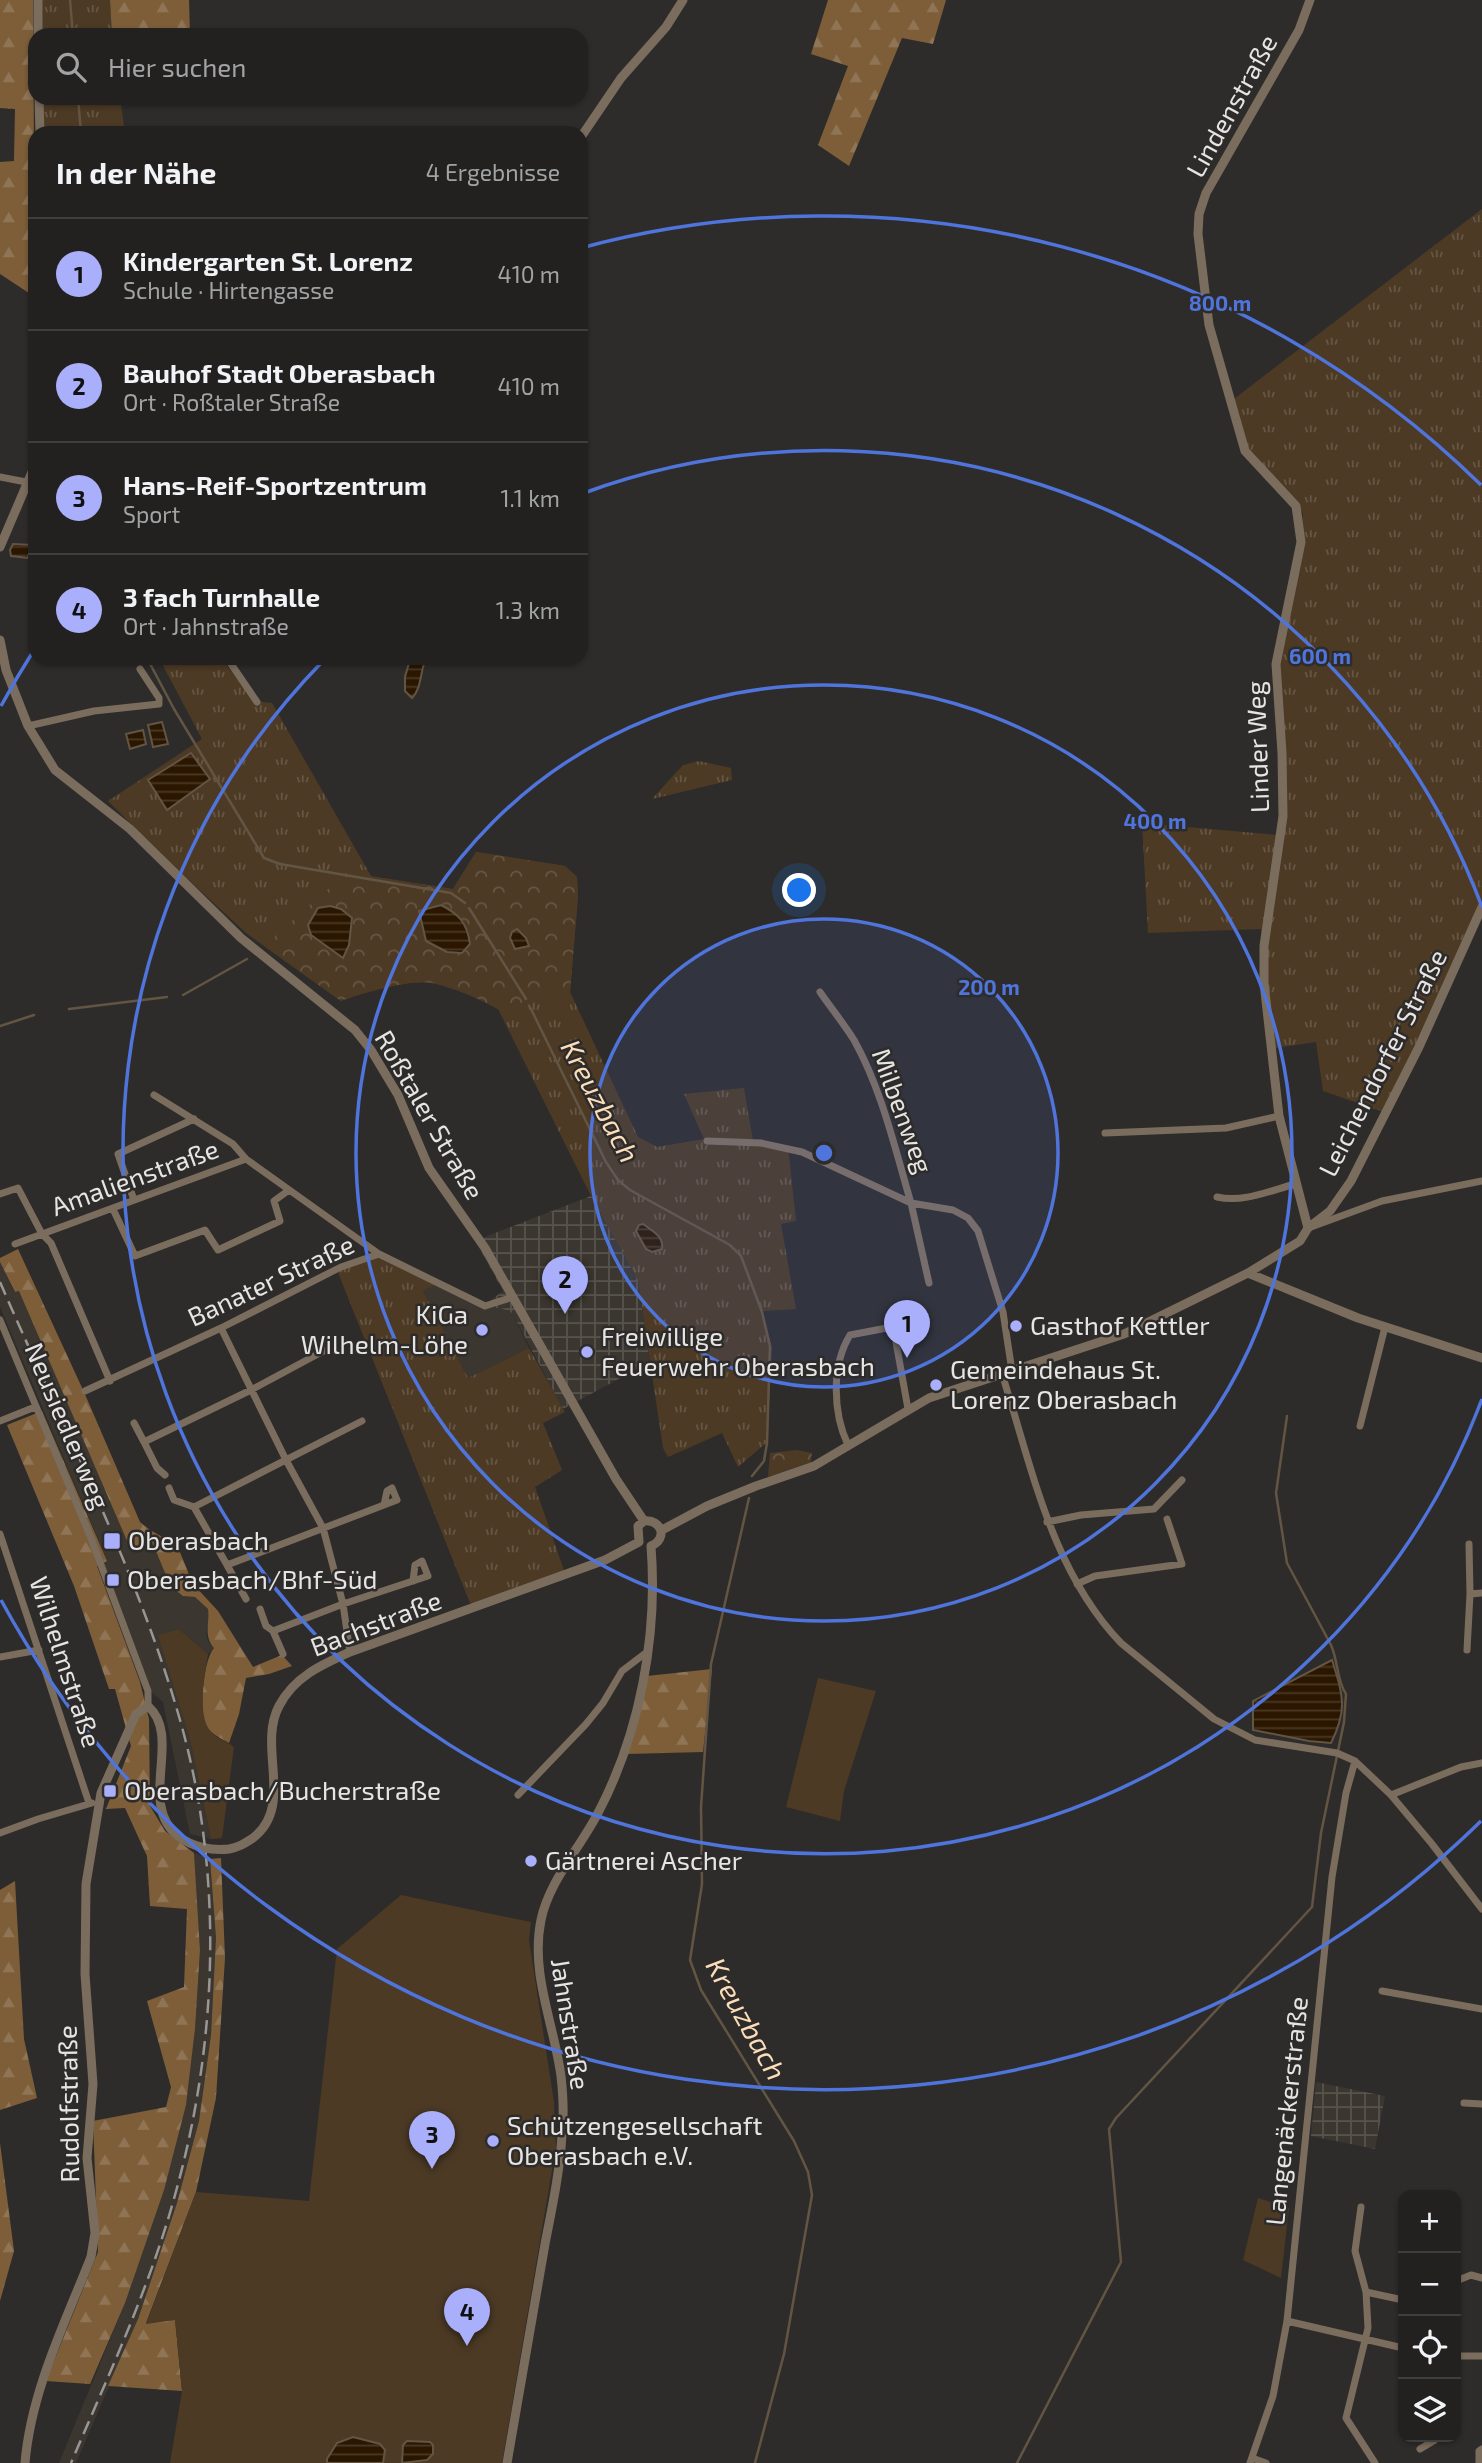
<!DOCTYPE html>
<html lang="de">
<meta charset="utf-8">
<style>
body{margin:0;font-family:"Exo 2",sans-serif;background:#2a2929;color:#f1f3f6}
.controls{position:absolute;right:21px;bottom:21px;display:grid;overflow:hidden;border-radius:14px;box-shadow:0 2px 5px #0004}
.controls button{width:63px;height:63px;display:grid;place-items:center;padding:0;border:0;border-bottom:2px solid #3f3e3e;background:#222120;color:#f1f3f6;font:35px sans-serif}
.you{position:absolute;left:800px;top:891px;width:24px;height:24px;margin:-18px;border:5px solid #fff;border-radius:50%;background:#1a73e8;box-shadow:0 0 0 10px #1a73e833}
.badge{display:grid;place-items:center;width:46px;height:46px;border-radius:50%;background:#aaaffb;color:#111;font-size:23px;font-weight:700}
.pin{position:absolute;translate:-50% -58px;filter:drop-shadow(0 2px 4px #0008)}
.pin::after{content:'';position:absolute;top:37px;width:24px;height:21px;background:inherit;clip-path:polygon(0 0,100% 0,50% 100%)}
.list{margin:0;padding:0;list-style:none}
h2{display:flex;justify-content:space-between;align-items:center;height:91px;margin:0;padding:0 28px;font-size:30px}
h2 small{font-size:23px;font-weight:400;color:#a2a3a5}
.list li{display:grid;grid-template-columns:46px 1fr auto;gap:21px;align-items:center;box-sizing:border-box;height:112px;padding:0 28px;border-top:2px solid #3f3e3e}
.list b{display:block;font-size:26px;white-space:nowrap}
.list p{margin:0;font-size:23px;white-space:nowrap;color:#a2a3a5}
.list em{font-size:23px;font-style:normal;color:#a2a3a5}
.icon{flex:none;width:38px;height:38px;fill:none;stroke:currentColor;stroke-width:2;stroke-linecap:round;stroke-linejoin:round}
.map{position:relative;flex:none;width:1482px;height:2463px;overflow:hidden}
.search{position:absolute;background:#222120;box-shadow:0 2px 5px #0004;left:28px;top:28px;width:560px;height:77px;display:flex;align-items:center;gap:18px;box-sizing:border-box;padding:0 24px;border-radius:21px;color:#a2a3a5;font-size:26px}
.panel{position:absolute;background:#222120;box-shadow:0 2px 5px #0004;left:28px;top:126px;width:560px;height:539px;border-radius:21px}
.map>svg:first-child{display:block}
.built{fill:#3b362f}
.industrial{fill:url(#industrial-grid)}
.grass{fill:url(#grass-tufts)}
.forest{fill:url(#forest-firs)}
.park{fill:url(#park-crowns)}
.garden{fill:#4c3a25}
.water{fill:url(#water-rules);stroke:#635544;stroke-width:2}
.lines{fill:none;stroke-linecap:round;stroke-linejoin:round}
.stream{stroke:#635544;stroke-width:2.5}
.minor{stroke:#7b6d5d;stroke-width:7}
.tertiary{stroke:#7b6d5d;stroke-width:9}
.rail{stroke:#989795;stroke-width:2.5;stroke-dasharray:14 7;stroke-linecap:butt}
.ring{fill:none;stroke:#4f74db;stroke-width:3.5}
.poi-dot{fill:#aaaffb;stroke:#2e2c2a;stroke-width:2.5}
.labels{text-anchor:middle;stroke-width:5;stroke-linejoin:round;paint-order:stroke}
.street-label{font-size:26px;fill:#e6e5e3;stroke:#2e2c2a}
.poi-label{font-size:26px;fill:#e6e5e3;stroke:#2e2c2a;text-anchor:start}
.water-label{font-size:28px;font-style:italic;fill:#fcddba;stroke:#2e2c2a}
.centre{fill:#4f74db;stroke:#2e2c2a;stroke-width:3.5}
.ring-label{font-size:21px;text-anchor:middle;font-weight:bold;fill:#4f74db;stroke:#2e2c2a;stroke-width:5;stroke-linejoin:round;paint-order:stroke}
</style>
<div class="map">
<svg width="1482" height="2463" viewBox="0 0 1482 2463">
<defs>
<pattern id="industrial-grid" width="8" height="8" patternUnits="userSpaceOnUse" patternTransform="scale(1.75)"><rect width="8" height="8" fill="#3b362f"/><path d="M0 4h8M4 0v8" fill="none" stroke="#57534d"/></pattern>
<pattern id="grass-tufts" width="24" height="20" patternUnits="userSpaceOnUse" patternTransform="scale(1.75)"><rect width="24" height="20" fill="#4c3a25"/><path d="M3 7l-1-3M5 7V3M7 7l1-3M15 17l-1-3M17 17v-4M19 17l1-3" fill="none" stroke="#665644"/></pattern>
<pattern id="forest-firs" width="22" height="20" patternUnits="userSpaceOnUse" patternTransform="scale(1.75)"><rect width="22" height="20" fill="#7d5e39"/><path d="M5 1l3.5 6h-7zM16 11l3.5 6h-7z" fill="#8f7556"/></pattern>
<pattern id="park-crowns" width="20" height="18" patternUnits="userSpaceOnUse" patternTransform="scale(1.75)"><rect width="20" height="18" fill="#4c3a25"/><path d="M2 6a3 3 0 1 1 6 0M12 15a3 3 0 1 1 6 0" fill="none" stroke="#665644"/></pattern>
<pattern id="water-rules" width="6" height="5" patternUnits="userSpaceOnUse" patternTransform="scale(1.75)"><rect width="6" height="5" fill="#2b1700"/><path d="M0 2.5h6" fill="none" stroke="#4a3925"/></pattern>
</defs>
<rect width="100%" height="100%" fill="#2e2c2a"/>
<path class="built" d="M 0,1262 L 14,1292 L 19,1291 L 131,1550 L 152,1542 L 171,1587 L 183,1596 L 195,1597 L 208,1609 L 209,1620 L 206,1634 L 208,1641 L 214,1648 L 208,1654 L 179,1629 L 159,1635 L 190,1740 L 211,1839 L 190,1834 L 163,1702 L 140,1682 L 97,1565 L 107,1561 L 0,1307 Z
M 439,1283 L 491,1308 L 501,1308 L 512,1313 L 529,1348 L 468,1378 L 423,1291 Z
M 194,1853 L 210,1859 L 216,1938 L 211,2035 L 199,2121 L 177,2203 L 138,2319 L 76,2463 L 59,2463 L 125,2303 L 186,2105 L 195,2029 L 200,1950 Z"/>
<path class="industrial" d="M 591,1196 L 638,1280 L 650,1362 L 563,1409 L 512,1313 L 501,1308 L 491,1308 L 484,1305 L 503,1291 L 476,1242 L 487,1236 Z
M 1316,2082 L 1385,2096 L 1375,2149 L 1311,2136 Z"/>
<path class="grass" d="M 41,0 L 110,0 L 112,35 L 42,35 Z
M 43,98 L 120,98 L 125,133 L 43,133 Z
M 1482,209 L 1482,898 L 1438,998 L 1384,1112 L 1323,1091 L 1316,1042 L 1268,1049 L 1261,929 L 1148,933 L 1142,823 L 1279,835 L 1279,660 L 1297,575 L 1303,513 L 1247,455 L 1230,402 Z
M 159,658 L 221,658 L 254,701 L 272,703 L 371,876 L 453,889 L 476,852 L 565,866 L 577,877 L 578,896 L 570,992 L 638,1137 L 657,1147 L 704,1139 L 684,1094 L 744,1088 L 753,1141 L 788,1146 L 796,1221 L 781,1224 L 796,1309 L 761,1311 L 772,1348 L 766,1443 L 738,1467 L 722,1433 L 668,1457 L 663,1448 L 638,1280 L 591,1196 L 498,1009 C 478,998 455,988 432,983 C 410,979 362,993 341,1001 L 246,933 L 177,869 L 108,801 L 202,739 Z
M 699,761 L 731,768 L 732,780 L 652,799 L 683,765 Z
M 383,1254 L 439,1283 L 423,1291 L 468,1378 L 529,1348 L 565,1412 L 543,1423 L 562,1470 L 535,1487 L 566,1576 L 472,1608 L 337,1270 Z"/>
<path class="forest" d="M 0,0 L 33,0 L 35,297 L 0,274 L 0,162 L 14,161 L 15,109 L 0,108 Z
M 110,0 L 189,0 L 190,35 L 112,35 Z
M 828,0 L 946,0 L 933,44 L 902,38 L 849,166 L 818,145 L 848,66 L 811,54 Z
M 18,1249 L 84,1392 L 140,1522 L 150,1530 L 177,1545 L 193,1584 L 218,1611 L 253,1667 L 282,1655 L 292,1666 L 269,1674 L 246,1678 L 239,1714 L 229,1743 C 220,1738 209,1733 205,1723 C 199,1708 204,1659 214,1648 C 203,1635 210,1624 208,1609 L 195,1597 L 183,1596 L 171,1587 L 152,1542 L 131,1550 L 19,1291 L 15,1292 L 0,1262 L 0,1258 Z
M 42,1411 L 107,1561 L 97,1566 L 140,1682 L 149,1719 L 150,1806 L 165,1831 L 194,1853 L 200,1950 L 195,2029 L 186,2105 L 164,2190 L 125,2303 L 90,2384 L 46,2381 L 98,2252 L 93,2121 L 166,2107 L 171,2087 L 147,2001 L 184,1987 L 187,1909 L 150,1906 L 147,1856 L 125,1808 L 106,1809 L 131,1746 L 115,1689 L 109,1689 L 74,1586 L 7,1425 Z
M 712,1669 L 703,1752 L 626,1754 L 647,1676 Z
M 221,1858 L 225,1958 L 216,2098 L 196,2192 L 146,2323 L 175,2319 L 182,2391 L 108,2386 L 138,2319 L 177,2203 L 199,2121 L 211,2035 L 216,1938 L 210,1859 Z
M 15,1881 L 24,2039 L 37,2098 L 0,2110 L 0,1890 Z
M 0,2143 L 14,2251 L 0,2301 Z"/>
<path class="park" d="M 476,852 L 565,866 L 577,877 L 578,896 L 570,992 L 498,1009 C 478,998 455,988 432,983 C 410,979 362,993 341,1001 L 264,946 L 346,873 L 453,889 Z
M 797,1450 L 812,1453 L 811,1462 L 768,1477 L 770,1453 Z"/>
<path class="garden" d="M 179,1629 L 208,1654 C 205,1676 195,1720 214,1735 C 221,1740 228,1742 234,1747 L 222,1838 L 211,1839 L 190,1740 L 158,1635 Z
M 818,1678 L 876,1691 L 844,1791 L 840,1821 L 786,1807 Z
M 401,1895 L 531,1922 L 529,1940 L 554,2102 L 556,2147 L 502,2463 L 170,2463 L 182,2391 L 175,2320 L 146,2324 L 196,2192 L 309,2201 L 337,1949 Z
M 1258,2198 L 1289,2208 L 1281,2278 L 1243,2260 Z"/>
<path class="water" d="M 13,544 L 31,545 L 28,558 L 11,556 L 10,550 Z
M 418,658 L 426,658 C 420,671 422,688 412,698 L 405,691 L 405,677 L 409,663 L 415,662 Z
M 162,722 L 168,744 L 153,747 L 148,725 Z
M 143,730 L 146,744 L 130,749 L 126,734 Z
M 191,753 L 210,779 L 167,810 L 148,780 Z
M 441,905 C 459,914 467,923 470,944 L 462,953 L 447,952 L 426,941 L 419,911 Z
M 330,906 L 341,909 L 352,918 L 349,945 L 343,958 L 311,935 L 308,925 L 318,908 Z
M 517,929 L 526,938 L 529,946 L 515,949 L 510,938 L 512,932 Z
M 643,1224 C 652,1231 664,1236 662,1249 L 652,1252 L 646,1249 L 636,1231 L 639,1225 Z
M 1332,1660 C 1343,1695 1348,1709 1331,1743 L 1309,1741 L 1253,1730 L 1253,1701 Z
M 353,2437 L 380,2444 L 385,2450 L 383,2463 L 327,2463 L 327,2459 L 337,2443 Z
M 407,2441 L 430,2442 L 433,2445 L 433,2454 L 427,2460 L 402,2463 L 403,2445 Z"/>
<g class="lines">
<path class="stream" d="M 70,0 L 73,35
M 78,98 L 81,133
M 147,658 L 174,709 L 264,858 L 280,864 L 451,893 L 465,903
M 469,908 L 526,999
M 183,995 L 247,959
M 530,1007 L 606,1162 L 618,1180 L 630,1190 L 730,1245 L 741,1256 L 762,1312 L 770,1346 L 767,1443 L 764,1461 L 752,1476
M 69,1009 L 167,997
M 0,1026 L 34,1015
M 749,1498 L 711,1664 L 701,1807 L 702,1884 L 690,1960 L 701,1990 L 794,2141 L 808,2172 L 812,2195 L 784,2354 L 755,2463
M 1017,2463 L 1121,2262 L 1109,2129 L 1116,2118 L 1312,1907 L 1321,1833 L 1344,1722 L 1346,1694 C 1337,1682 1338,1660 1331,1645 L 1287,1563 L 1276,1493 L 1287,1416"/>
<path class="minor" d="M 0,477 L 26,482
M 227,658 L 257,702
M 28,726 L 94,711 L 159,704 L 159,698 L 140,669
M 820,992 C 831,1008 844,1024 854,1040 C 882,1090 895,1149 911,1203 L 953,1210 L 968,1218 L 978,1231 L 1003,1312 L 1012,1371
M 154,1095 L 233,1144 L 246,1159
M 1105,1133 L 1226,1128 L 1279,1116
M 707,1141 L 761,1143 L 802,1152 L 911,1203 L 929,1283
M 0,1194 L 18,1188 L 42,1234 L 51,1243 L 110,1381
M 1217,1197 C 1243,1203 1269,1191 1295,1184
M 134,1200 L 118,1154 L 194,1119
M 113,1209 L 135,1256 L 205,1230 L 218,1250 L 280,1221 L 274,1201 L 289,1190
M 1311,1227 L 1382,1201 L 1482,1181
M 15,1244 L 246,1159 L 379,1254 L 485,1306 L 513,1297
M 0,1320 L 91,1538 L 148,1691 L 148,1706
M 221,1328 L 286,1460 L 323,1528 L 343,1604 L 350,1652
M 1002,1374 C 1032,1467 1051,1570 1121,1643 L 1214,1719 L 1255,1740 L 1337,1753 L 1355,1761 L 1391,1795 L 1432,1844 L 1482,1909
M 85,1391 L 221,1328 L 341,1267 L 379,1254
M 0,1421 L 35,1407
M 362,1421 L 194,1507 L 227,1565 L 397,1500 L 392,1488 L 387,1491 L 384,1505
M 134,1423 L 144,1442
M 1360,1426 L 1385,1327
M 848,1445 C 833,1413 831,1366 850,1335 L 887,1328 L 894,1331 L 908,1409
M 165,1475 L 157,1468 L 144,1442 L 251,1390 L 331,1347
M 169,1488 L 174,1500 L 194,1507
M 1047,1522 L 1081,1515 L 1154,1509 L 1182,1480
M 0,1534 L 89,1803
M 227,1565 L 246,1599
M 1077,1584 L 1095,1576 L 1182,1564 L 1167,1519
M 1470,1594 L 1482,1593
M 260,1609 L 266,1626 L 273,1631
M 1467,1650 L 1470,1594 L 1469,1544
M 283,1654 L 273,1631 L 343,1604 L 428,1576 L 422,1561 L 415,1565 L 413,1581
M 0,1657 L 39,1650
M 518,1795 L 586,1724 L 603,1703 L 622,1671 L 647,1652
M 1391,1795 L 1461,1767 L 1482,1763
M 0,1833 L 38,1819 L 92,1803
M 1382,1991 L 1482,2009
M 1464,2103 L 1482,2104
M 1361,2207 L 1355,2251 L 1366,2292 L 1368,2328 L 1346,2418 L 1375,2463
M 1456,2281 L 1471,2275 L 1482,2278
M 1366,2292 L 1403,2300
M 1287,2321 L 1403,2348
M 1456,2356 L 1482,2356
M 1420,2449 L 1435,2440 L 1434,2437
M 1252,2458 L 1266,2463
M 1250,2463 L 1273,2396 L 1287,2321 L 1332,1877 L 1346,1793 L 1355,1761
M 1479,2463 L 1479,2451 L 1482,2449"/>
<path class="tertiary" d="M 38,0 L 38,35
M 39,98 L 40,133
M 581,137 L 621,78 L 666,27 L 683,0
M 0,547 L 35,465
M 0,640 L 6,670 L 28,726 L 55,770 L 130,829 L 241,938 L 355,1030 L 371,1050 L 398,1095 L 429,1168 L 485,1248 L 616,1479 L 644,1521
M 1308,1228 L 1279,1116 L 1264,983 L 1264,946 L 1283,816 L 1282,753 L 1276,664 L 1301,542 L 1296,506 L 1245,451 L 1209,325 L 1198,234 L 1199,214 L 1206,193 L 1299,30 L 1310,0
M 1248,1273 L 1358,1318 L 1482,1358
M 644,1521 C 662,1519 668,1539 651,1546
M 662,1530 L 707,1506 L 756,1486 L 814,1466 L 929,1398 L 1124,1334 L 1248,1273 L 1300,1241 L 1308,1228 L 1330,1211 L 1351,1181 L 1419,1047 L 1482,907
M 639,1542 L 638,1526 L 644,1521
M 25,2463 C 31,2391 65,2323 91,2257 L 95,2233 L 87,2158 L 93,2084 L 85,1974 L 86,1884 L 101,1793 L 136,1714 L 148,1706 C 183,1737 137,1804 178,1836 C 192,1847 212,1851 229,1849 C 239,1847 244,1844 253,1838 C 295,1806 257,1747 279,1706 C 294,1677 321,1665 350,1652 L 605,1560 L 639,1542
M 507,2463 C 519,2390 533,2317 545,2244 C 552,2208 560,2171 562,2134 C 564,2116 563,2094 561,2076 C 554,2024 530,1973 541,1920 C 549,1881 580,1848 598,1813 C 640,1733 658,1636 651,1546"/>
<path class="rail" d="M 0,1282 C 62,1426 137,1569 180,1720 C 224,1874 218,2042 175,2195 C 150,2287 108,2376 71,2463"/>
</g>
<circle cx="824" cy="1153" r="234" fill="#4f74db" fill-opacity=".12"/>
<g class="ring">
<circle cx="824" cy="1153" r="234"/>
<circle cx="824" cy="1153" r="468"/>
<path d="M1482 1399A702 702 0 1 1 323 661M584 493A702 702 0 0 1 1482 907"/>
<path d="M1481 1821A937 937 0 0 1 1 1600M1 706A937 937 0 0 1 34 650M581 248A937 937 0 0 1 1481 485"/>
</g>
<g class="poi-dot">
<circle cx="1016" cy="1326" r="7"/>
<circle cx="482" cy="1330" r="7"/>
<circle cx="587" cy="1352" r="7"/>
<circle cx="936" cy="1385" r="7"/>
<rect x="103" y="1532" width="18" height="18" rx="3.5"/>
<rect x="106" y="1573" width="14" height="14" rx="3.5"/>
<rect x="103" y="1784" width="14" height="14" rx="3.5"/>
<circle cx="531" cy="1861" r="7"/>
<circle cx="493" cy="2141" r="7"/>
</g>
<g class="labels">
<g class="street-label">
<text transform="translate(1232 106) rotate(-61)" y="9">Lindenstraße</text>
<text transform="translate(1258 747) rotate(-92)" y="9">Linder Weg</text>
<text transform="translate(1383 1063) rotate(-63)" y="9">Leichendorfer Straße</text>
<text transform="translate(902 1111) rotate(70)" y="9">Milbenweg</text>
<text transform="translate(429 1115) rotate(60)" y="9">Roßtaler Straße</text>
<text transform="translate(135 1178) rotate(-20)" y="9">Amalienstraße</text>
<text transform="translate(271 1281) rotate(-25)" y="9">Banater Straße</text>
<text transform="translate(67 1426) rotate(67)" y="9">Neusiedlerweg</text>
<text transform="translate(376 1624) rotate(-21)" y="9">Bachstraße</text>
<text transform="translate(65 1662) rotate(72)" y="9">Wilhelmstraße</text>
<text transform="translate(570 2024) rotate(81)" y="9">Jahnstraße</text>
<text transform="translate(69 2104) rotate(-91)" y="9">Rudolfstraße</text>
<text transform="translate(1287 2111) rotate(-84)" y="9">Langenäckerstraße</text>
</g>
<g class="poi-label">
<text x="468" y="1324" text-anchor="end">KiGa<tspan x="468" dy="30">Wilhelm-Löhe</tspan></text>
<text x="1030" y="1335">Gasthof Kettler</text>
<text x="601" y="1346">Freiwillige<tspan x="601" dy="30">Feuerwehr Oberasbach</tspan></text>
<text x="950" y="1379">Gemeindehaus St.<tspan x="950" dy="30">Lorenz Oberasbach</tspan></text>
<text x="128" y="1550">Oberasbach</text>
<text x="127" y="1589">Oberasbach/Bhf-Süd</text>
<text x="124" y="1800">Oberasbach/Bucherstraße</text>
<text x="545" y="1870">Gärtnerei Ascher</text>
<text x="507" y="2135">Schützengesellschaft<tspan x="507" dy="30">Oberasbach e.V.</tspan></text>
</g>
<g class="water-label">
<text transform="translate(600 1101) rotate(62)" y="10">Kreuzbach</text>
<text transform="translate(746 2019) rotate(61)" y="10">Kreuzbach</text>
</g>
</g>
<circle cx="824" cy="1153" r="10" class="centre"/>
<g class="ring-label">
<text x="1220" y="311">800 m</text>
<text x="1320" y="664">600 m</text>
<text x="1155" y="829">400 m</text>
<text x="989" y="995">200 m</text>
</g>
</svg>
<div class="controls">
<button>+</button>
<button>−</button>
<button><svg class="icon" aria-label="locate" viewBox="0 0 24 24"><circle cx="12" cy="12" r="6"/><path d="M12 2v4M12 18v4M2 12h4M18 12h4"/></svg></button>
<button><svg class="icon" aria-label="layers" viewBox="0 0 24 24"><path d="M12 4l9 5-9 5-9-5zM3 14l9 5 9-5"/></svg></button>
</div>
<div class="you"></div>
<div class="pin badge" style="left:907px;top:1358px">1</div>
<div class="pin badge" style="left:565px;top:1314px">2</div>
<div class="pin badge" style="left:432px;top:2169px">3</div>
<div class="pin badge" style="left:467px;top:2346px">4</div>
<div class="search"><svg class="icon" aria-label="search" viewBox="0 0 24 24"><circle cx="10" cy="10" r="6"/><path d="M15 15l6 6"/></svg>Hier suchen</div>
<section class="panel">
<h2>In der Nähe<small>4 Ergebnisse</small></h2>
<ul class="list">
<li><span class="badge">1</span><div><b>Kindergarten St. Lorenz</b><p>Schule · Hirtengasse</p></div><em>410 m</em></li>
<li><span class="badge">2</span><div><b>Bauhof Stadt Oberasbach</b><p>Ort · Roßtaler Straße</p></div><em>410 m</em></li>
<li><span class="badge">3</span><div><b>Hans-Reif-Sportzentrum</b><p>Sport</p></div><em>1.1 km</em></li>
<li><span class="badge">4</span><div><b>3 fach Turnhalle</b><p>Ort · Jahnstraße</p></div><em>1.3 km</em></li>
</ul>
</section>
</div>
